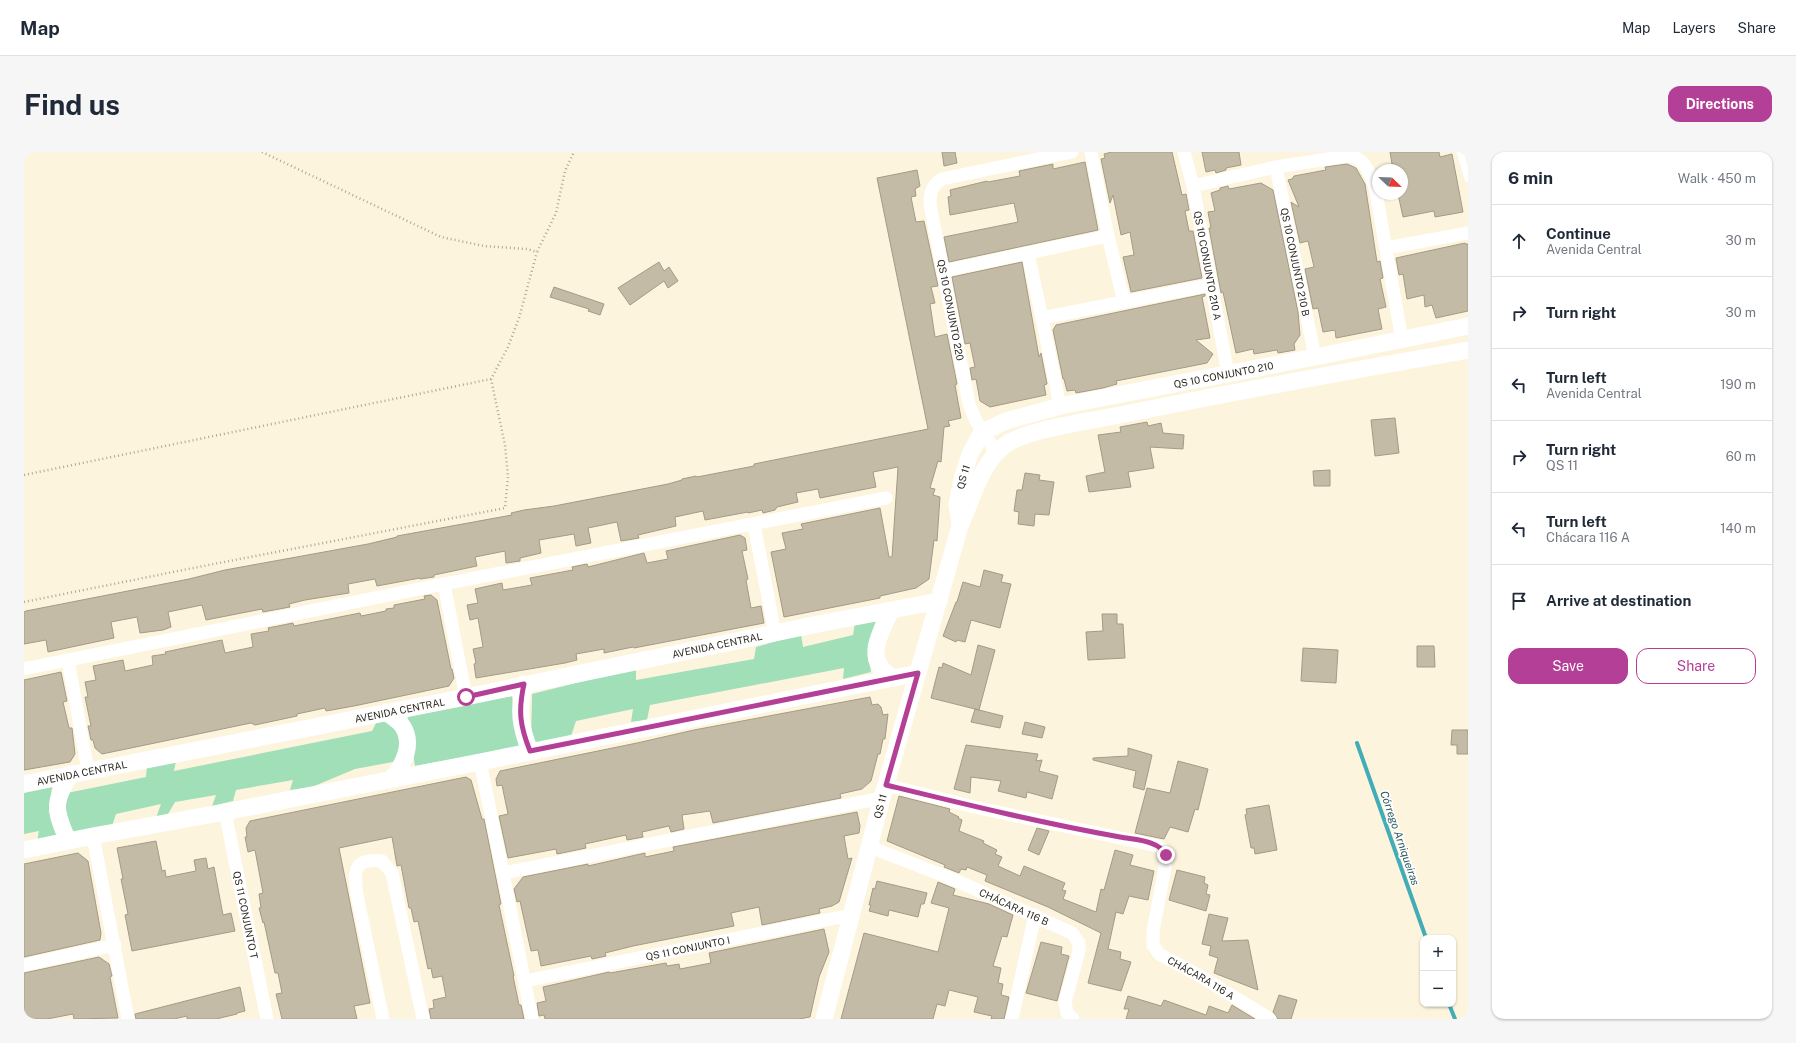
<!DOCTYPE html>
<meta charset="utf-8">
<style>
body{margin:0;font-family:"Public Sans",sans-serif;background:#f6f6f7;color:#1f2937}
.controls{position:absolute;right:12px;bottom:12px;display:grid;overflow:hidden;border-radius:8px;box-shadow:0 1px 3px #0004}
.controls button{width:36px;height:36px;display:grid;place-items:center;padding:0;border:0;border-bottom:1px solid #e0e1e3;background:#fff;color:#1f2937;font:20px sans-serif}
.compass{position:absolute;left:1348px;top:12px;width:36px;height:36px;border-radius:50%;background:#fff;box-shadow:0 1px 3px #0004;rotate:113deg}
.stop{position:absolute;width:12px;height:12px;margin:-9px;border:3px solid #b43f97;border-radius:50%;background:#fff}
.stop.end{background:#b43f97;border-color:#fff;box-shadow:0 1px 4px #0008}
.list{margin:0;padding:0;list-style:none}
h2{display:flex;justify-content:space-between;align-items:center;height:52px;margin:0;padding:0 16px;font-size:17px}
h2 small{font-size:13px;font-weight:400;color:#747a83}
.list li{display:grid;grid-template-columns:26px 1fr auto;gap:12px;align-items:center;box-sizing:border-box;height:72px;padding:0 16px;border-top:1px solid #e0e1e3}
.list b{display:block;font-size:15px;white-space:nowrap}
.list p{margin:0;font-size:13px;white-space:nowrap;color:#747a83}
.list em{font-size:13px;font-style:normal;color:#747a83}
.actions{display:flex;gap:8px;padding:12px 16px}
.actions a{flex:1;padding:9px 0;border:1px solid #b43f97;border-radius:12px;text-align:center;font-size:14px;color:#b43f97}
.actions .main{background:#b43f97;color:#fff}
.icon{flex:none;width:22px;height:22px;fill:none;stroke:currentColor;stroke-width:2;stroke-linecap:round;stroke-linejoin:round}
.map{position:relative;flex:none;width:1444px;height:867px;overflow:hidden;border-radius:12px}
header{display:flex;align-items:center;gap:24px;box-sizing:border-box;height:56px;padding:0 20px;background:#fff;border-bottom:1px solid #e0e1e3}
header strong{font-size:19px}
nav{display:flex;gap:22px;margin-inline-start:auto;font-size:14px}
.intro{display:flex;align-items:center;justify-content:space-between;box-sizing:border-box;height:96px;padding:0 24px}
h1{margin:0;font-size:28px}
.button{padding:10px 18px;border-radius:12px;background:#b43f97;color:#fff;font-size:14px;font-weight:700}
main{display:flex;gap:24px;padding:0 24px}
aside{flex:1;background:#fff;border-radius:12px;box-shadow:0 1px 3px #0004}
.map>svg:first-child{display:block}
.green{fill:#a0dfb7}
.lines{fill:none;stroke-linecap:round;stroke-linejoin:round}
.stream{stroke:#43adb7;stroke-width:4}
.building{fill:#c3bba5;stroke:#a39b86}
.path{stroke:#aea796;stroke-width:2.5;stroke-dasharray:1 3;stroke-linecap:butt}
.service{stroke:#fff;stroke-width:7}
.minor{stroke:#fff;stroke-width:13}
.tertiary{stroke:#fff;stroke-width:17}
.route{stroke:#b43f97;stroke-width:5}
.labels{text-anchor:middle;stroke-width:3.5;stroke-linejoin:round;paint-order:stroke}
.street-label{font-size:10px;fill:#2f2c23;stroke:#fff}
.water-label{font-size:11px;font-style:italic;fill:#2d5a5f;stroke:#fff}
</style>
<header>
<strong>Map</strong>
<nav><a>Map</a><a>Layers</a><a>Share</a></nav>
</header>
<div class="intro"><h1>Find us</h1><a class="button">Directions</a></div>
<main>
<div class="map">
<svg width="1444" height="867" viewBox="0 0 1444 867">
<rect width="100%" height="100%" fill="#fdf4de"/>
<path class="green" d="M 852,468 L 844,499 L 847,520 L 819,527 L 820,516 L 626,553 L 623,568 L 607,570 L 609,557 L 552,569 L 547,584 L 507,592 L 508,542 L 612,516 L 612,528 L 730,507 L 732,495 L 777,482 L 779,495 L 829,483 L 831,471 Z
M 488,544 L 495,595 L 391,614 L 383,562 Z
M 353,569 L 365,569 L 378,588 L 374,609 L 331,617 L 288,635 L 266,638 L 269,628 L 212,638 L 209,649 L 188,654 L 192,643 L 151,650 L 144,662 L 132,666 L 137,652 L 92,662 L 88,674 L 50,681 L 39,661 L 43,641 L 122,625 L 123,613 L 152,609 L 150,619 L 348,579 Z
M 28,635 L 25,660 L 36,685 L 13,689 L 15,679 L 0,682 L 0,641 Z"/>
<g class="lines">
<path class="stream" d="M 1333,591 L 1402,786
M 1425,852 L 1431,867"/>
</g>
<path class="building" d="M 918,0 L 931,0 L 933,11 L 920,14 Z
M 1088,0 L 1148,0 L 1158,43 L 1162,42 L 1165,58 L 1161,59 L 1165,79 L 1169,79 L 1178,126 L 1107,140 L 1099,105 L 1110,103 L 1106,80 L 1097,83 L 1089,43 L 1086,51 L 1077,7 L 1081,6 L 1080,2 Z
M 1178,0 L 1215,0 L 1217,13 L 1202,16 L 1202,18 L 1192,21 L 1191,18 L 1182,20 Z
M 1366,0 L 1415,0 L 1416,5 L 1428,2 L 1439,60 L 1411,65 L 1410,59 L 1379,65 L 1374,42 L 1378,42 L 1378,18 L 1369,18 Z
M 1061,10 L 1074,78 L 925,110 L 920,85 L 994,70 L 990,51 L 926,63 L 924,45 L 927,44 L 926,38 L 963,29 L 964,30 L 996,24 L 995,19 L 1029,12 L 1029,17 Z
M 1323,12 L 1332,16 L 1341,32 L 1353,110 L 1356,109 L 1359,126 L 1356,127 L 1362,155 L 1354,157 L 1358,177 L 1312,186 L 1311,178 L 1299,180 L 1294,156 L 1289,157 L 1281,117 L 1290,115 L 1284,89 L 1276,91 L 1267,50 L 1275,55 L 1264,28 L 1268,27 L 1270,24 L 1302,18 L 1301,15 Z
M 893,18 L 896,34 L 891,37 L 892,44 L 887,45 L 892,70 L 900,69 L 914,134 L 907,135 L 911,151 L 906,152 L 911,185 L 923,182 L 933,232 L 931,233 L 937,266 L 924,269 L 926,274 L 920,275 L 917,310 L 914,309 L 906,336 L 911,337 L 909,343 L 916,345 L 913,389 L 910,388 L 905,427 L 892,436 L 856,444 L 856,446 L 760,465 L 747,400 L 762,397 L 758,381 L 779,377 L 777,372 L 856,356 L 865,405 L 868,405 L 874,315 L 849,320 L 852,335 L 796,346 L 794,337 L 772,341 L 774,350 L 753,355 L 751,358 L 739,361 L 738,358 L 724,361 L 724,360 L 681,368 L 679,359 L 651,365 L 652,374 L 614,383 L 615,386 L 597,389 L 593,370 L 564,376 L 567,391 L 552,394 L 550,382 L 515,388 L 517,401 L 496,406 L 496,409 L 482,411 L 481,399 L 451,405 L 453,414 L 410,423 L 410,425 L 396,427 L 396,426 L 353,434 L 351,427 L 324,432 L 325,441 L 281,448 L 265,452 L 266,455 L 239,460 L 238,457 L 182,468 L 178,453 L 144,460 L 147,475 L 139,478 L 116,481 L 113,465 L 87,470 L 90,486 L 24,500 L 22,488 L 0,492 L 0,460 L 2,459 L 165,427 L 201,418 L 344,392 L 373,385 L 373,384 L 488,363 L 487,361 L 500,358 L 530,354 L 644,332 L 658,328 L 658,327 L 672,324 L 673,325 L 730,314 L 730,312 L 904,277 L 853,26 Z
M 1237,31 L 1249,38 L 1274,160 L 1276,183 L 1270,192 L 1271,198 L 1254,201 L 1253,198 L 1230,202 L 1229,197 L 1212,201 L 1199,140 L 1197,141 L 1185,76 L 1187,76 L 1184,60 L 1191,59 L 1187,41 L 1196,38 L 1196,36 L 1204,34 L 1205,37 Z
M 1441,91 L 1441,92 L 1444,92 L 1444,159 L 1412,166 L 1408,153 L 1401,155 L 1400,143 L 1383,147 L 1379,122 L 1375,123 L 1372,106 Z
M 635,110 L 640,119 L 645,115 L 654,129 L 644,136 L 640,129 L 606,153 L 594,136 Z
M 998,110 L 1015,205 L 1017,201 L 1023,232 L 1020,233 L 1022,243 L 966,255 L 956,249 L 952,227 L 948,228 L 946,216 L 951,215 L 946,191 L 941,192 L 928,125 Z
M 530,135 L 580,152 L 576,163 L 564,159 L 565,157 L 526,145 Z
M 1181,142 L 1181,144 L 1178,145 L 1186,186 L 1172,188 L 1189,202 L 1183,211 L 1092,229 L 1093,232 L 1079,236 L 1052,241 L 1051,238 L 1043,239 L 1040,227 L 1039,227 L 1029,178 L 1032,173 Z
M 1371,266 L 1375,301 L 1351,304 L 1347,268 Z
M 1123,270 L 1124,274 L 1137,271 L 1139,281 L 1160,283 L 1159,297 L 1126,295 L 1130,316 L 1104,320 L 1107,335 L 1065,340 L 1062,324 L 1081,320 L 1074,283 L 1097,280 L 1096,275 Z
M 1306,318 L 1306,334 L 1290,334 L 1289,319 Z
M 1001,321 L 1016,323 L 1015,328 L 1030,330 L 1025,363 L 1011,362 L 1010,374 L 994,372 L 995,360 L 990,359 L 993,338 L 998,338 Z
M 716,383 L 721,386 L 723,398 L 718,399 L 724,427 L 722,428 L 727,456 L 737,454 L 740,471 L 610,496 L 609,495 L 580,501 L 580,497 L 552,502 L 553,508 L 541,511 L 452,526 L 450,512 L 452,511 L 449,497 L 459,495 L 454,466 L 446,468 L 443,453 L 454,451 L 451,437 L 478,431 L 479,438 L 508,433 L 506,426 L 549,418 L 548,415 L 563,412 L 564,415 L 620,401 L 623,411 L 644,407 L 642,399 Z
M 960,418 L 979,423 L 977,430 L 987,432 L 976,476 L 947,468 L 941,490 L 933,488 L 932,490 L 919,484 L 932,450 L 933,450 L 939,430 L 956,435 Z
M 407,443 L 413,448 L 427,517 L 428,517 L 430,526 L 425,534 L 330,554 L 302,559 L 301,556 L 273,562 L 273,564 L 231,573 L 227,571 L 78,602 L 71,596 L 69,588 L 67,588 L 64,574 L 67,574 L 61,545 L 64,545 L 61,530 L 72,528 L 69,514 L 99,508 L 101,519 L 129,513 L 128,504 L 142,502 L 141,500 L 198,488 L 201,501 L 229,495 L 227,482 L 245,479 L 244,476 L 269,471 L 270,474 L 336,461 L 337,464 L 362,459 L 362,457 L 370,456 L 370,453 L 401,447 L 400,444 Z
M 1078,462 L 1093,462 L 1093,472 L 1099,472 L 1101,506 L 1064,508 L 1062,480 L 1079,479 Z
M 954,493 L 971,498 L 955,558 L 907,546 L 915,515 L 918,516 L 919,511 L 947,523 Z
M 1393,494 L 1410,494 L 1411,515 L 1393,515 Z
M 1279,496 L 1314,498 L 1312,531 L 1277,529 Z
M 37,520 L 43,549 L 39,550 L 45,576 L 48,576 L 51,602 L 46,610 L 0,618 L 0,528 Z
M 846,545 L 848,553 L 854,552 L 857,555 L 859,563 L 864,562 L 861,587 L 859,587 L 856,602 L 854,602 L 847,629 L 838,637 L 816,642 L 817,646 L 689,671 L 686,659 L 658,663 L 660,677 L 647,680 L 645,674 L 618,680 L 619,685 L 603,688 L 602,683 L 561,692 L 562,696 L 533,702 L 532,697 L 484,706 L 475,664 L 484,662 L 478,633 L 473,634 L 472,627 L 476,619 L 613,591 L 670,578 Z
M 951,557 L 979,564 L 976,576 L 947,570 Z
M 1001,570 L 1021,575 L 1018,586 L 998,582 Z
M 1428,578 L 1444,578 L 1444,602 L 1433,602 L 1433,593 L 1427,593 Z
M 942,593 L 1014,602 L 1012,609 L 1018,608 L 1015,619 L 1034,624 L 1028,647 L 1003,640 L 1002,646 L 974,639 L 977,629 L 947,625 L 946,641 L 930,637 Z
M 1104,596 L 1128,603 L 1120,638 L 1109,635 L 1112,619 L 1069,608 L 1069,606 L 1104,604 Z
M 1154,609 L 1184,617 L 1174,658 L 1171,657 L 1164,680 L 1146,675 L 1140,687 L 1111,681 L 1123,636 L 1146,641 Z
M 442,625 L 447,628 L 458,667 L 460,667 L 477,752 L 475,753 L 490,824 L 489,824 L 495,853 L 497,853 L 500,867 L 407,867 L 405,857 L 410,856 L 409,848 L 422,845 L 418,824 L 409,826 L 407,816 L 404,817 L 394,769 L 390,770 L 387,756 L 385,756 L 377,713 L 373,714 L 368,685 L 315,696 L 346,851 L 330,854 L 333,867 L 258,867 L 252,842 L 258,841 L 254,821 L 251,821 L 240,770 L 239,771 L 235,756 L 237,756 L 235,742 L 239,741 L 231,698 L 224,700 L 221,685 L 223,685 L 222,676 L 226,669 Z
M 875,644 L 926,657 L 925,660 L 935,665 L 934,666 L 938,668 L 935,679 L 960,689 L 959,691 L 973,698 L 971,702 L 978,705 L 974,714 L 996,724 L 1000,714 L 1041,731 L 1038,738 L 1042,739 L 1039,747 L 1072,760 L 1077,737 L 1080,738 L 1091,698 L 1109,703 L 1106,713 L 1130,719 L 1124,748 L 1105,744 L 1099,762 L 1092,760 L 1084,797 L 1097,800 L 1096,807 L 1107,810 L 1097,839 L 1064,831 L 1077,781 L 1024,755 L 961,729 L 963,723 L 943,715 L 942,718 L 937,717 L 935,721 L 920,715 L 921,713 L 863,689 Z
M 1245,653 L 1253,698 L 1231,702 L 1230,696 L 1227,696 L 1221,663 L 1223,662 L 1222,657 Z
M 833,660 L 836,674 L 835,681 L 820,684 L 824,707 L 828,706 L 815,750 L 808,754 L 795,757 L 796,761 L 738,773 L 735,755 L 707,761 L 710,774 L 609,794 L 581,801 L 582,804 L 568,807 L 567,804 L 517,814 L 514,798 L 507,799 L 496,749 L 493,750 L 490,737 L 499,725 L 564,712 L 564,714 L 621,701 L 621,705 L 650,699 L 649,695 Z
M 1013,676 L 1025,679 L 1015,703 L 1004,698 Z
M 132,689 L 138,719 L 141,718 L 142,725 L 172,719 L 170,708 L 182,706 L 184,717 L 190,715 L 199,763 L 207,761 L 211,779 L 108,799 L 101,763 L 104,762 L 97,727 L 99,727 L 93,696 Z
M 54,701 L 64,709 L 77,781 L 76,788 L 0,805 L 0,712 Z
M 1153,718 L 1181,725 L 1180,731 L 1184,733 L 1182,742 L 1186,743 L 1182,759 L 1145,748 Z
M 853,729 L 903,741 L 900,752 L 897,752 L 894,765 L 865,758 L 864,764 L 845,759 L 847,753 L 845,753 L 849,736 L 851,737 Z
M 914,730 L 931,737 L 929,743 L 965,752 L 989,763 L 983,785 L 978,784 L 969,814 L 977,816 L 974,831 L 979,832 L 977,843 L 985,845 L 980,867 L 967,867 L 968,864 L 950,860 L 954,845 L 925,838 L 921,854 L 913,852 L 909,867 L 817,867 L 840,781 L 914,800 L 925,756 L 907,751 Z
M 1185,762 L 1204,766 L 1198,789 L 1224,788 L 1234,838 L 1190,821 L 1194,806 L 1185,803 L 1187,794 L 1178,792 Z
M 800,777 L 805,800 L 795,825 L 786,865 L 775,867 L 521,867 L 520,863 L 515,864 L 513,851 L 522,849 L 519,835 L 585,820 L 586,821 L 642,811 L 643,814 L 655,812 L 656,817 L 687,811 L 685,801 Z
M 1017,790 L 1038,795 L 1037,802 L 1045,804 L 1033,849 L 1002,841 Z
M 75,805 L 85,812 L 88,824 L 86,825 L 94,866 L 50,867 L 49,862 L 23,867 L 0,867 L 0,821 Z
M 216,835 L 221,859 L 213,861 L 213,862 L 192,867 L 163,867 L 163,864 L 150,867 L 112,867 L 111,862 Z
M 1255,843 L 1273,848 L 1267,867 L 1254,867 L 1249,860 Z
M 1104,844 L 1137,854 L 1140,848 L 1182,863 L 1185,854 L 1204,861 L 1208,853 L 1231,867 L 1102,867 L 1105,857 L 1100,857 Z"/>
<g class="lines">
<path class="path" d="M 238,0 L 417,85 L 460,94 L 503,97 L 513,100 L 532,61 L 541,19 L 550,0
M 0,323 L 467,227 L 484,195 L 495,166 L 513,100
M 0,450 L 164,417 L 481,356 L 484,325 L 481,293 L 467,227"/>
<path class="service" d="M 1436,0 L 1444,27"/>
<g class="minor">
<path id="s1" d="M 1160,0 L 1169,34 L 1204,222"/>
<path id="s2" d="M 1252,15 L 1291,205"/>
<path d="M 1169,34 L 1252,15 L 1323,4 C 1340,4 1346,21 1351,35 L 1378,188"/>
<path d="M 1084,84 L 1100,150"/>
<path d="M 1362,96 L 1444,81"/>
<path d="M 1004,102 L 1018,166"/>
<path d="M 919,119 L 1084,84 L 1067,0"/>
<path d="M 1036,254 L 1018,166 L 1186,133"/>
<path d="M 972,300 L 952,269 L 945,252 L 906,53 C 906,41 907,34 918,27 L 1048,0"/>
<path d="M 730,373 L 751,481"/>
<path d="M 420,432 L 442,545"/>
<path d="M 44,508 L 64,619"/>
<path d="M 0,517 L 420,432 L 862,346"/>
<path d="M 456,610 L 479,721 L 508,867"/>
<path id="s3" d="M 862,633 L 950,655 L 1134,694 L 1139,698 L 1142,710 L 1129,779 L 1129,793 L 1135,802 L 1176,824 L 1246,867"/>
<path id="s4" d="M 201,660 L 243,867"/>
<path d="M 69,684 L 104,867"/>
<path id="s5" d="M 846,695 L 931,728 L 1048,781 L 1055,791 L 1055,799 L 1041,850 L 1043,861 L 1049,867"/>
<path d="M 479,721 L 858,646"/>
<path d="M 0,813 L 91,793"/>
<path id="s6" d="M 501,829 L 827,763"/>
<path d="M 359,867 L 333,743 C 330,719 329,706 358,709 L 368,721 L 399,867"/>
<path d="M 988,867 L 1011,763"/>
</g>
<g class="tertiary">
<path id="s7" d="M 936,372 L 933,352 L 938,327 L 946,302 L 958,280 L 982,269 L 1036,254 L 1291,205 L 1444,174"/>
<path d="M 867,459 C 855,483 838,511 871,526"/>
<path d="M 500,532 C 494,559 496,574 506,599"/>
<path d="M 362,560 C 367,564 373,568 377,572 C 391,590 380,613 367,627"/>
<path id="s8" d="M 0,632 L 442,545 L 794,472 L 915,449"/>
<path d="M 44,689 C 31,659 28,650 47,622"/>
<path d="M 0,698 L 69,684 L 201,660 L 456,610 L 894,521"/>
<path id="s9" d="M 800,867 L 858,646 L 936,374 C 949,346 956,312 981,293 C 1002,277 1073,268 1101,262 C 1215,239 1329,218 1444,198"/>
</g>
</g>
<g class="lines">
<path class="route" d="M 442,545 L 500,532 C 494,559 496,574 506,599 L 894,521 L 862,633 C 940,652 1017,671 1096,685 C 1111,688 1135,688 1142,703"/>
</g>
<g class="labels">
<g class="street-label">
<text dy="4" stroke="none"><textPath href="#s2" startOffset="97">QS 10 CONJUNTO 210 B</textPath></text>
<text dy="4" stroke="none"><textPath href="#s1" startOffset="116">QS 10 CONJUNTO 210 A</textPath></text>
<text transform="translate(927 158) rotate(79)" y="4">QS 10 CONJUNTO 220</text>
<text dy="4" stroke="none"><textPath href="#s7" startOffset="346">QS 10 CONJUNTO 210</textPath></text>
<text dy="4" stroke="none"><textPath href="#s7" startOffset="48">QS 11</textPath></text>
<text dy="4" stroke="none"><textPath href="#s8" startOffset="707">AVENIDA CENTRAL</textPath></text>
<text dy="4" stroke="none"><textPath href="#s8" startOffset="383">AVENIDA CENTRAL</textPath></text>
<text dy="4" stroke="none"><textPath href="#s8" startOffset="59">AVENIDA CENTRAL</textPath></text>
<text dy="4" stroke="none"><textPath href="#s9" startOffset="220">QS 11</textPath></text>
<text dy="4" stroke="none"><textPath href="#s5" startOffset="156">CHÁCARA 116 B</textPath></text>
<text dy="4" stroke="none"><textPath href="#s4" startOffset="105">QS 11 CONJUNTO T</textPath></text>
<text dy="4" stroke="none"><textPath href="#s6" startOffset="166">QS 11 CONJUNTO I</textPath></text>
<text dy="4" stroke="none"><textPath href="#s3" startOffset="441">CHÁCARA 116 A</textPath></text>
</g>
<g class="water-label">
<text transform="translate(1376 686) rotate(71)" y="4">Córrego Arniqueiras</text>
</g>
</g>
</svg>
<div class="controls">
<button>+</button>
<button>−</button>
</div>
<svg class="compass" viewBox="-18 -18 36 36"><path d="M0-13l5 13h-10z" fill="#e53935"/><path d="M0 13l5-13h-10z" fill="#747a83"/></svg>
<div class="stop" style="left:442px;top:545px"></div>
<div class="stop end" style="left:1142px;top:703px"></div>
</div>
<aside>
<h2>6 min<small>Walk · 450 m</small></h2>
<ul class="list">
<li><svg class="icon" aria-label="ahead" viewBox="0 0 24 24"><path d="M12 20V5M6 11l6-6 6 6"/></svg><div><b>Continue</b><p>Avenida Central</p></div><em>30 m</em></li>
<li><svg class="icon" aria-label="right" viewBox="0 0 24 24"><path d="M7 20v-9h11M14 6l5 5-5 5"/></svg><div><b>Turn right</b></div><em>30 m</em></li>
<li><svg class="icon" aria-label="left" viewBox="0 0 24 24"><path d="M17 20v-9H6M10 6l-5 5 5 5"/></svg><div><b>Turn left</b><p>Avenida Central</p></div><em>190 m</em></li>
<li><svg class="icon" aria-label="right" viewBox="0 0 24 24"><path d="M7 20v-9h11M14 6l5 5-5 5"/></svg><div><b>Turn right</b><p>QS 11</p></div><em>60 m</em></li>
<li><svg class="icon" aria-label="left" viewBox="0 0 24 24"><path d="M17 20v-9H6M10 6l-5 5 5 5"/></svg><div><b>Turn left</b><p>Chácara 116 A</p></div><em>140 m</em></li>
<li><svg class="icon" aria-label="arrive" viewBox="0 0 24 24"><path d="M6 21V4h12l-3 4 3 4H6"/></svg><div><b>Arrive at destination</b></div></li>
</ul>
<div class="actions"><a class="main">Save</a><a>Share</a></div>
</aside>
</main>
